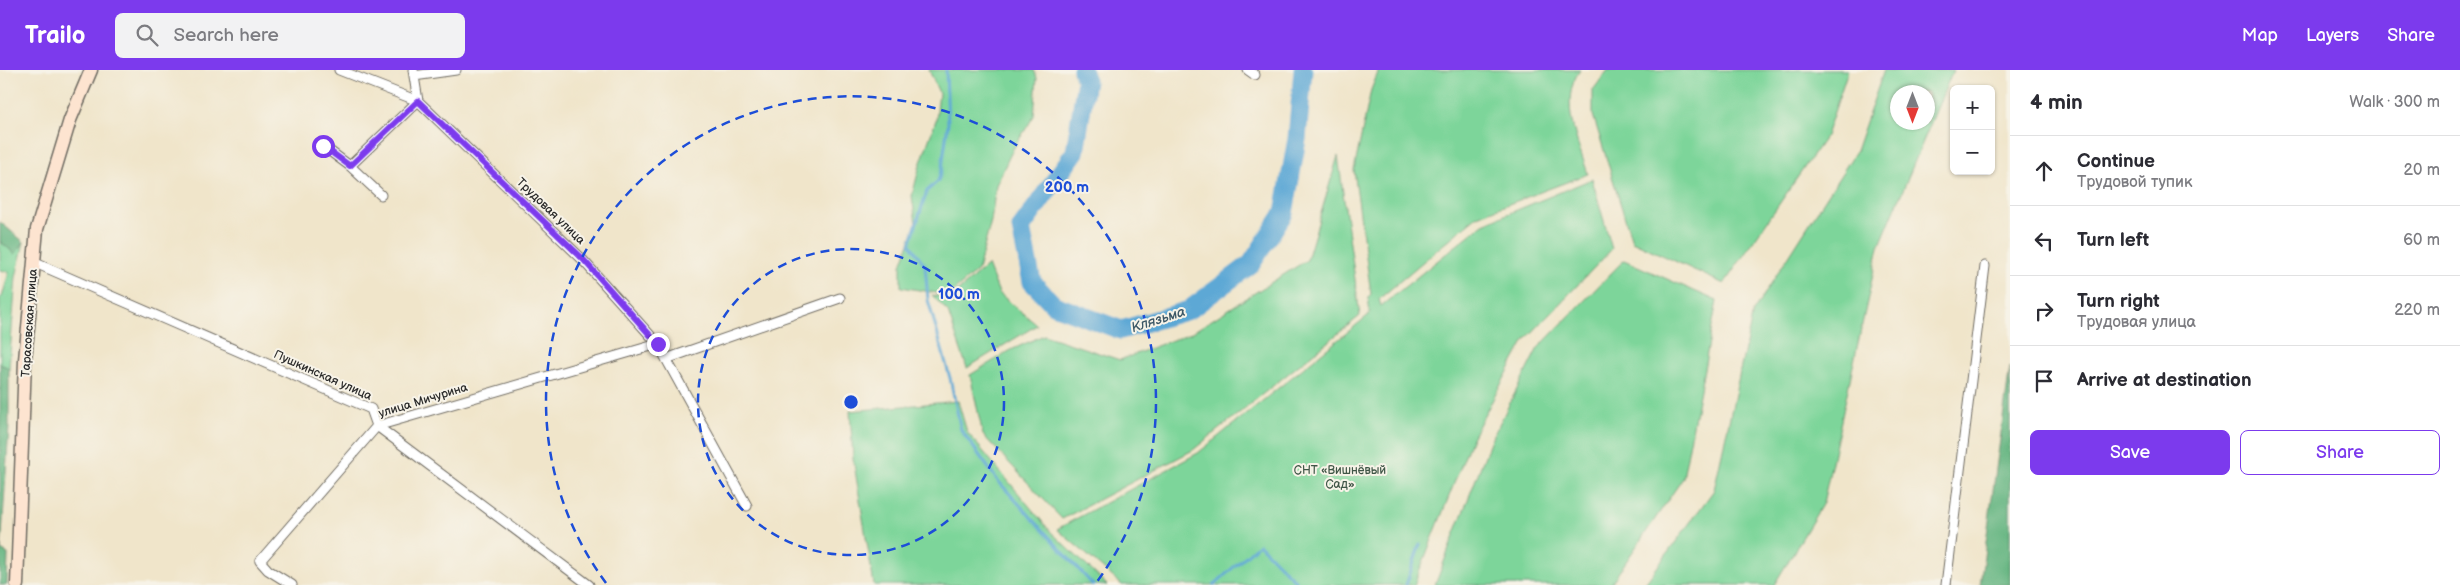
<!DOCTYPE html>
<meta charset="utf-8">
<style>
body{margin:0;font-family:"Balsamiq Sans",sans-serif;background:#f2f2f3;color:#2b2b33}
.controls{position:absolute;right:15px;top:15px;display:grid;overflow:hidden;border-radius:8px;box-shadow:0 1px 4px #0004}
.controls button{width:45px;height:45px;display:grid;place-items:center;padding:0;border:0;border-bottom:1px solid #e1e1e2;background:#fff;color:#2b2b33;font:25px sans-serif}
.compass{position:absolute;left:1890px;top:15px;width:45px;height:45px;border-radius:50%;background:#fff;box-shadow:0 1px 4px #0004;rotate:180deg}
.stop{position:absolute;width:15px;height:15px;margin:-11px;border:4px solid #7c3aed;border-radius:50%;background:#fff}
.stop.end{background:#7c3aed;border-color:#fff;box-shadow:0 1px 5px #0008}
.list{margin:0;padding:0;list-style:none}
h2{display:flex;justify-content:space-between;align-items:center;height:65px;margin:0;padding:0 20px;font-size:21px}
h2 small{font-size:16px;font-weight:400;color:#7c7c81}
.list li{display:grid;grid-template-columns:32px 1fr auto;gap:15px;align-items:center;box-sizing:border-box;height:70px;padding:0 20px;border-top:1px solid #e1e1e2}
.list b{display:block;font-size:19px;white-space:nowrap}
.list p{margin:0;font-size:16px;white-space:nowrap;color:#7c7c81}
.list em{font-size:16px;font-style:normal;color:#7c7c81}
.actions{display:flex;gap:10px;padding:15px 20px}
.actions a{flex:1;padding:11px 0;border:1px solid #7c3aed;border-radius:8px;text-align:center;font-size:18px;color:#7c3aed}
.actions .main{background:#7c3aed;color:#fff}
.icon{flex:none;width:28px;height:28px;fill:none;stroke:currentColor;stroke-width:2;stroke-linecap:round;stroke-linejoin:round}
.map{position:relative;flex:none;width:2010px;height:515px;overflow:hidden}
header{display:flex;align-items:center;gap:30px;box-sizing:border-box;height:70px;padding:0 25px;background:#7c3aed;color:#fff}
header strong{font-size:24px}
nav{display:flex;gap:28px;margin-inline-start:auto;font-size:18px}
.search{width:350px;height:45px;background:#f2f2f3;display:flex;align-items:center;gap:12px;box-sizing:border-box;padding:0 18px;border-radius:8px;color:#7c7c81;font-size:19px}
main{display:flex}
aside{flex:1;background:#fff}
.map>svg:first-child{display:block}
.green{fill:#7dd59a;stroke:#548062;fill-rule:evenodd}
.forest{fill:#66b682;stroke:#487056}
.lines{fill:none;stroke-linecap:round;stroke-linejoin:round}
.stream{stroke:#5da8d5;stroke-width:3}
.river{stroke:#5da8d5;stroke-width:19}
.street-casing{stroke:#706c63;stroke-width:11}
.secondary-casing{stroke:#706c63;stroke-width:15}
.street{stroke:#fff;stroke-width:9}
.secondary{stroke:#fde4d0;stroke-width:12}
.route{stroke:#7c3aed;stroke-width:6}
.ring{fill:none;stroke:#1d4ed8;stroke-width:2.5;stroke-dasharray:9 6}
.labels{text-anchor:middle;stroke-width:4;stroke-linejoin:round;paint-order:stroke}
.street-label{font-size:12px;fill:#2b2b2b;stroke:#f7f3e8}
.park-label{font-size:12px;fill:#405647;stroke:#f7f3e8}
.water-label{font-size:14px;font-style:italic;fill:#3c5766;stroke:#f7f3e8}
.centre{fill:#1d4ed8;stroke:#f7f3e8;stroke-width:2.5}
.ring-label{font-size:15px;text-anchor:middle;font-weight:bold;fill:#1d4ed8;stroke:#f7f3e8;stroke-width:4;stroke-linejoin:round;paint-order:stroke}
</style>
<header>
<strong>Trailo</strong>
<div class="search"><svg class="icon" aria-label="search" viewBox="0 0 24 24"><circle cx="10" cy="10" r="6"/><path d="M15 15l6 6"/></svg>Search here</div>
<nav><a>Map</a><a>Layers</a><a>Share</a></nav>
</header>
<main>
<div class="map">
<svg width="2010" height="515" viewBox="0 0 2010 515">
<rect width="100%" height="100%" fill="#f7f3e8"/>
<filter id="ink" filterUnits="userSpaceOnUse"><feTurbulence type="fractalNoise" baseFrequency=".02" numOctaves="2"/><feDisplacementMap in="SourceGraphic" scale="10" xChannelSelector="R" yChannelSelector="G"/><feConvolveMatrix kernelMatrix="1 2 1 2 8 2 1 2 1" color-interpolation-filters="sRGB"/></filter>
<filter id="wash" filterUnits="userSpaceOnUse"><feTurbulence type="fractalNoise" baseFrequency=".0096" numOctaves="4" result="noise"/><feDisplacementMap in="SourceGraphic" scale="20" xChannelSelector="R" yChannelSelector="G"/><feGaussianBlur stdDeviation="1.12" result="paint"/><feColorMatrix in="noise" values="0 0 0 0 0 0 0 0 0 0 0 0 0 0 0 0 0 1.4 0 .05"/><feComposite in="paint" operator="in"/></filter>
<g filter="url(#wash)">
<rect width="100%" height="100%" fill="#f0e5ca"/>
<path class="green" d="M 929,0 L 1034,0 L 1037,8 L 1034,46 L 1013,79 L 996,115 L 991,151 L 978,200 L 949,225 L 901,217 L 901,195 L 916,154 L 912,126 L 920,95 L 936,50 L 939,23 Z
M 1379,0 L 1580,0 C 1558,31 1578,72 1588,104 L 1477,146 L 1379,229 L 1381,236 L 1483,154 L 1592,109 L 1612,179 L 1525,270 L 1472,368 L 1414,515 L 1122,515 L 1057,459 L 1198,383 L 1370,244 L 1368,227 L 1371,224 L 1354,100 L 1371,20 Z
M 1608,0 L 1848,0 L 1826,66 L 1724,214 L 1632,171 L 1593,45 L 1593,20 Z
M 1884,0 L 1953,0 L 1879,177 L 1823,433 L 1774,515 L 1644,515 L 1714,420 L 1753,242 L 1856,81 ZM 1898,22 L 1928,22 L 1928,52 L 1898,52 Z
M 1338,86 L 1360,246 L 1193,380 L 1062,449 L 983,365 L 970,305 L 1011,280 L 1044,265 L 1120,290 L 1191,263 L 1307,190 Z
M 0,171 L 15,184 L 24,172 L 16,207 L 9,298 L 0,294 L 0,227 L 2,227 L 9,202 L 0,200 Z
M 1624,190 L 1717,231 L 1683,408 L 1610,515 L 1435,515 L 1491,370 L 1538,278 Z
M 988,195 L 999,223 L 1037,255 L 967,298 L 948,242 L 932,225 L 950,228 Z
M 958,331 L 967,362 L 1051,462 L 1107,515 L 874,515 L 853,388 L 850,341 Z"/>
<path class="forest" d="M 0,152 L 24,172 L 15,184 L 0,171 Z
M 0,294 L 9,298 L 9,356 L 1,480 L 8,484 L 7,515 L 0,515 Z
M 2010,297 L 2010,515 L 1980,515 Z"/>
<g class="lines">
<path class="stream" d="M 946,0 L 948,53 L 942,98 L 938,111 L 927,121 L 910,174 L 925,195 L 928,230 L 950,308 L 961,360 L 998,411 L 1093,515
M 1214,515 L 1259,474 L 1299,515
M 1406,515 L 1420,474"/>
<path class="river" d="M 1082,0 L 1086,11 L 1075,82 L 1021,158 L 1032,212 L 1054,235 L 1121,260 L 1189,240 L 1251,194 L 1284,143 L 1297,69 L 1303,0"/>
</g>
</g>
<g filter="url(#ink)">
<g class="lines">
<g class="street-casing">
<path id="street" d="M 339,0 L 418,31
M 413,0 L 418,31 L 581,188 L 658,274 L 747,436
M 1248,0 L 1255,5
M 414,6 L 456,0
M 323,76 L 350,96 L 381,125
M 350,96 L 418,31
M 33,192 L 371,339 L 377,356 L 589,515
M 666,289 L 840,228
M 292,515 L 268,500 L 260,491 L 377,356 L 658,274
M 1946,515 L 1985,196"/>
</g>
<g class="secondary-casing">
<path id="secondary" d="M 17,515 L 25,290 L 37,159 L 70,50 L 91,0"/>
</g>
<use href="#street" class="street"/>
<use href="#secondary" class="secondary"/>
</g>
</g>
<g class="lines" filter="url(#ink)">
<path class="route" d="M 323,76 L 350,96 L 418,31 L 582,188 L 658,274"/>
</g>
<g class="ring">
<circle cx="851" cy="332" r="153"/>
<path d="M606 513A305 305 0 1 1 1096 513"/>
</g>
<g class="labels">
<g class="street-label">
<text transform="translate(551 141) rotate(44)" y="4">Трудовая улица</text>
<text transform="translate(29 253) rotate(-86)" y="4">Тарасовская улица</text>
<text transform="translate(323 305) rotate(24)" y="4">Пушкинская улица</text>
<text transform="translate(423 330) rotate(-17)" y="4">улица Мичурина</text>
</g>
<g class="park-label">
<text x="1340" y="404">СНТ «Вишнёвый<tspan x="1340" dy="14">Сад»</tspan></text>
</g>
<g class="water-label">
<text transform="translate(1158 249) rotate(-18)" y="5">Клязьма</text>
</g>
</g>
<circle cx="851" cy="332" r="8" class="centre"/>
<g class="ring-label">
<text x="1067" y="122">200 m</text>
<text x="959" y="229">100 m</text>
</g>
</svg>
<div class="controls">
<button>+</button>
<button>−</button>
</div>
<svg class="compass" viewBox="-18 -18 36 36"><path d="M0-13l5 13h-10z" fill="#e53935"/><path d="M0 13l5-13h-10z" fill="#7c7c81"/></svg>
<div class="stop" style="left:323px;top:76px"></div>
<div class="stop end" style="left:658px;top:274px"></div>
</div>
<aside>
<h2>4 min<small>Walk · 300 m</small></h2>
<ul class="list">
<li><svg class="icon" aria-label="ahead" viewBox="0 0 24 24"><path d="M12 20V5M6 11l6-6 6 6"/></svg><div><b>Continue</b><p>Трудовой тупик</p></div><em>20 m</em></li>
<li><svg class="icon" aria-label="left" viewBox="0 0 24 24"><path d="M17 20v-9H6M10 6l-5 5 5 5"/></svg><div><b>Turn left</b></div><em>60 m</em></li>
<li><svg class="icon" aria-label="right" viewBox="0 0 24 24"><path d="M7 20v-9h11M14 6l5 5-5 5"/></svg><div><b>Turn right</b><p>Трудовая улица</p></div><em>220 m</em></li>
<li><svg class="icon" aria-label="arrive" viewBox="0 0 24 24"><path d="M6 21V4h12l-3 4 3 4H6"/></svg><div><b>Arrive at destination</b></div></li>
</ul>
<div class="actions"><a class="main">Save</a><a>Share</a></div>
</aside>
</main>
